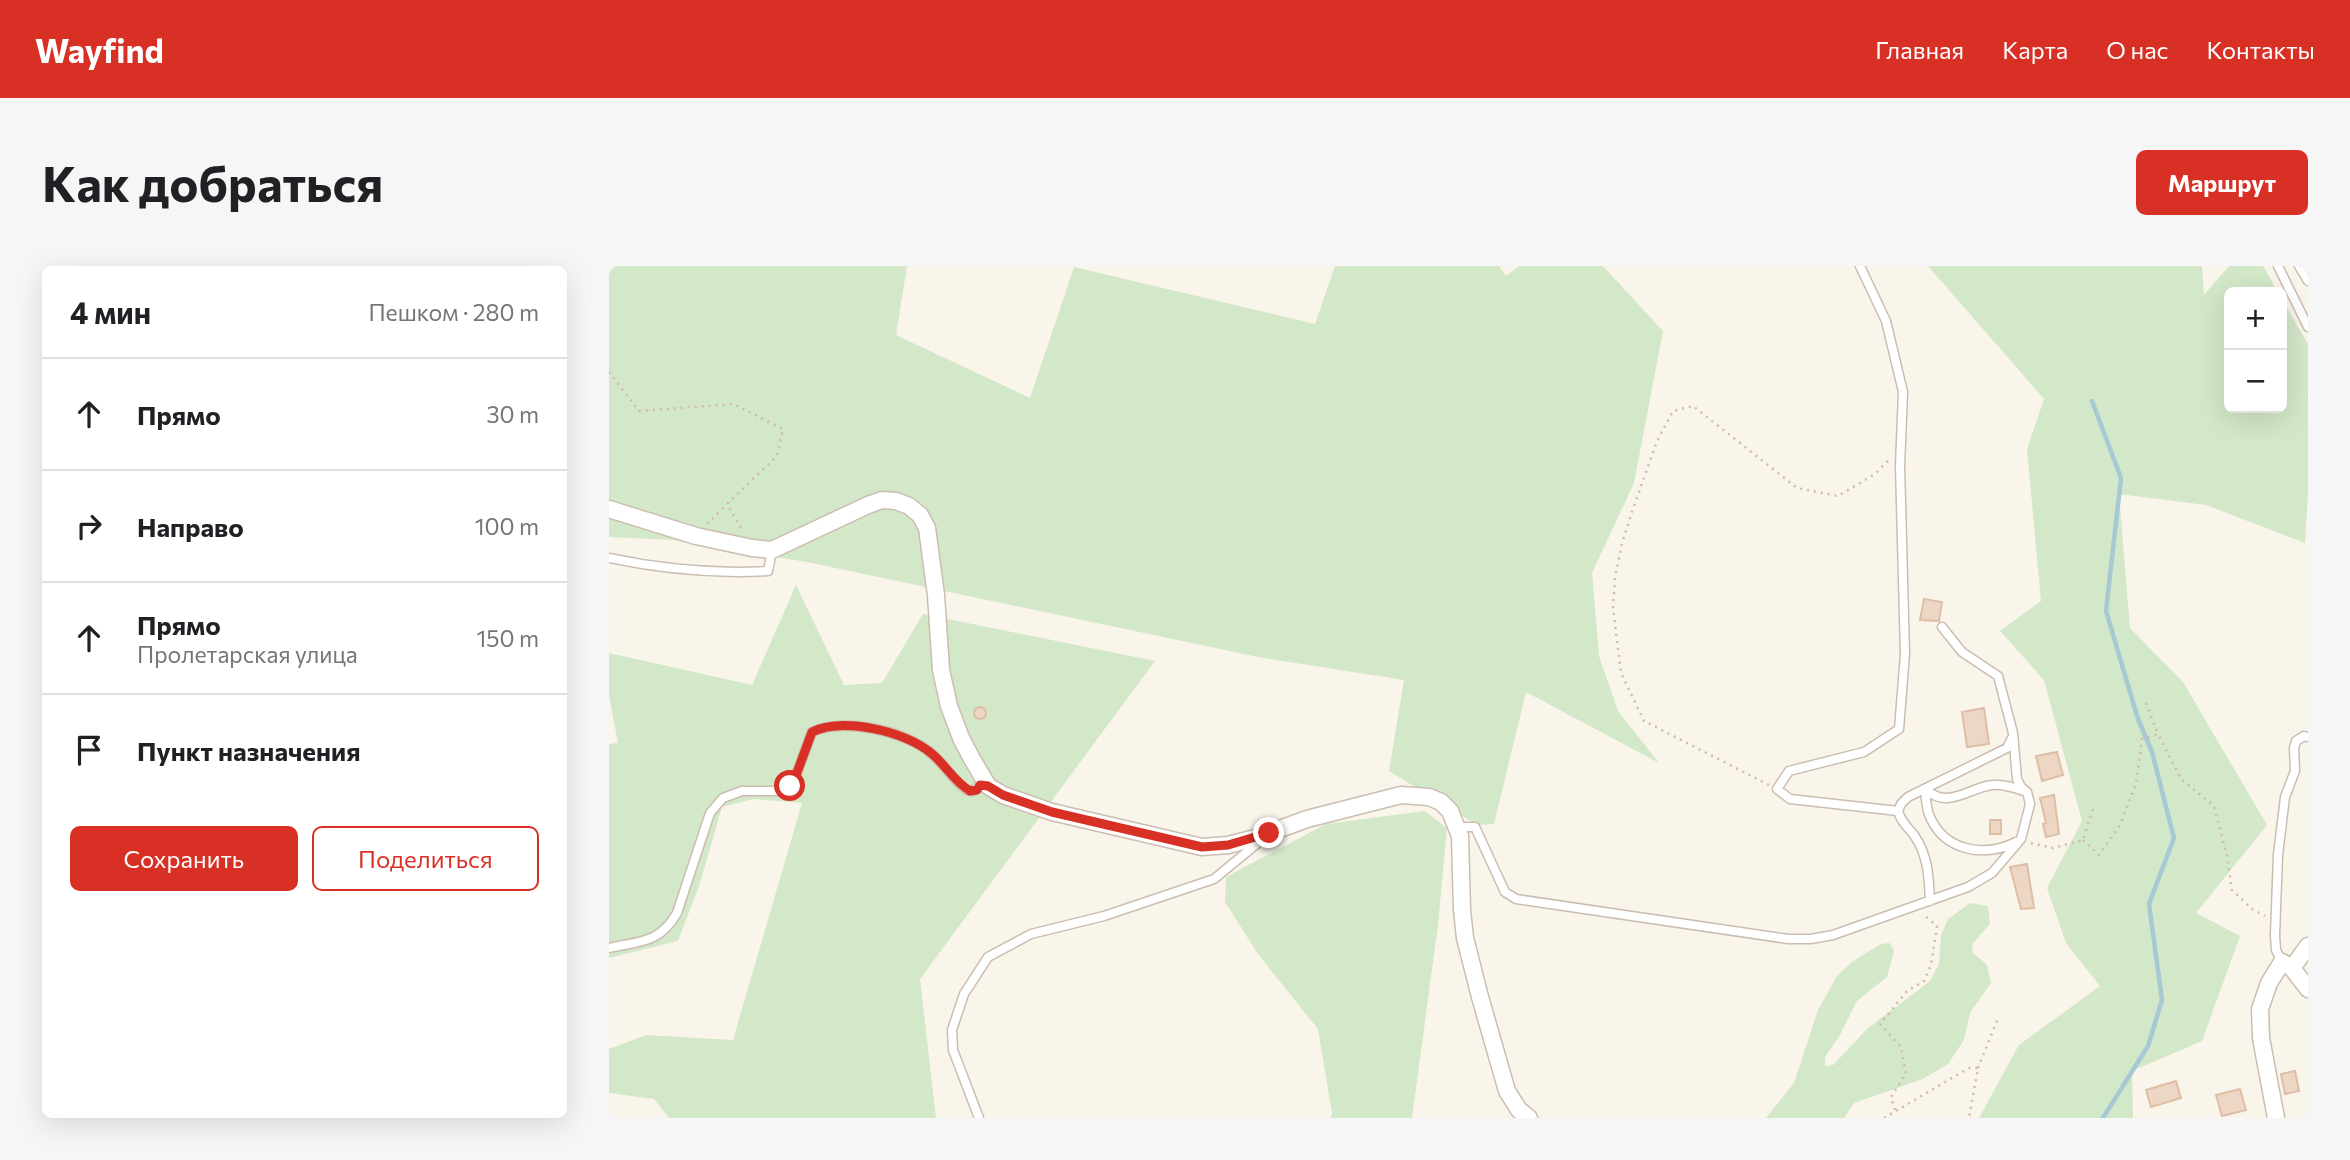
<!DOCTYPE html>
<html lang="ru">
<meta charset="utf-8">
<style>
body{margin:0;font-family:Commissioner,sans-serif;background:#f6f6f6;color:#202124}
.controls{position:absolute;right:21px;top:21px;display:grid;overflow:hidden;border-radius:10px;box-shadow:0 7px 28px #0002}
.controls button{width:63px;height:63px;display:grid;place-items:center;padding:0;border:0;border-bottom:2px solid #e0e0e0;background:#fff;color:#202124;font:35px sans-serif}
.stop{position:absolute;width:21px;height:21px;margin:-16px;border:5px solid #d93025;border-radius:50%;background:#fff}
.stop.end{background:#d93025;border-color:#fff;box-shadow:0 2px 7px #0008}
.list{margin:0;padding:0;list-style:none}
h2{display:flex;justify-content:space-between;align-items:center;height:91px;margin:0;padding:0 28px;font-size:30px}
h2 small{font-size:23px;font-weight:400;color:#757577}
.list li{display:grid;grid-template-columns:46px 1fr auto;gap:21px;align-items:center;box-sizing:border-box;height:112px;padding:0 28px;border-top:2px solid #e0e0e0}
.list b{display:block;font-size:26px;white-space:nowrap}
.list p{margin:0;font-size:23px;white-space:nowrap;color:#757577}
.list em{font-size:23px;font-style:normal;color:#757577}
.actions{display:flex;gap:14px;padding:21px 28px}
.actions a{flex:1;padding:16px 0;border:2px solid #d93025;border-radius:10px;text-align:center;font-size:24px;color:#d93025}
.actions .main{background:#d93025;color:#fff}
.icon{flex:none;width:38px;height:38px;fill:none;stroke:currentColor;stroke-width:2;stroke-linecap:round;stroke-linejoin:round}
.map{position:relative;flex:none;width:1699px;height:852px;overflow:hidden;border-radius:10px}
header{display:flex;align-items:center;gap:42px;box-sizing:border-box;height:98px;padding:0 35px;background:#d93025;color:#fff}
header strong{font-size:33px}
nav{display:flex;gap:38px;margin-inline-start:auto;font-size:24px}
.intro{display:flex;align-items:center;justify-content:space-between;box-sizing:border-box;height:168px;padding:0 42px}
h1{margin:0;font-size:49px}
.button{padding:18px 32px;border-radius:10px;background:#d93025;color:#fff;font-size:24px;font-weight:700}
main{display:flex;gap:42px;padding:0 42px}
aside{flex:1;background:#fff;border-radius:10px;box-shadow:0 7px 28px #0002}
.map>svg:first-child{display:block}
.green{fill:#d3e7c9}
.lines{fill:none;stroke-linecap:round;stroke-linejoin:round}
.stream{stroke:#a7c9d3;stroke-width:4.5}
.building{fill:#edd7c4;stroke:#ddbea6;stroke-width:2}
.lane-casing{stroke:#cbbdb0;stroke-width:11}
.street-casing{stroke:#cbbdb0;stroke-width:19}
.path{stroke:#d2baa7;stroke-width:2.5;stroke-dasharray:2 5;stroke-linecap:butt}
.lane{stroke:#fff;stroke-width:8}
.street{stroke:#fff;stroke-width:16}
.route{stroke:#d93025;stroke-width:9}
</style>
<header>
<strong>Wayfind</strong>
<nav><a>Главная</a><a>Карта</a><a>О нас</a><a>Контакты</a></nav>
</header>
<div class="intro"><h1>Как добраться</h1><a class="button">Маршрут</a></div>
<main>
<aside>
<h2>4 мин<small>Пешком · 280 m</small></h2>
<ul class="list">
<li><svg class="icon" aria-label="ahead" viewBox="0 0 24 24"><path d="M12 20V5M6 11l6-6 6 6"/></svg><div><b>Прямо</b></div><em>30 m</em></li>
<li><svg class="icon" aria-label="right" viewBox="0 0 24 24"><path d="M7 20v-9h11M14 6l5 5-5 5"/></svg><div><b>Направо</b></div><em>100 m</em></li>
<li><svg class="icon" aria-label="ahead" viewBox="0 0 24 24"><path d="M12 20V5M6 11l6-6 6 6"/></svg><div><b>Прямо</b><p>Пролетарская улица</p></div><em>150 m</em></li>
<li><svg class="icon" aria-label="arrive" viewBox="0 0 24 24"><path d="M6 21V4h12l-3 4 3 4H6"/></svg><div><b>Пункт назначения</b></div></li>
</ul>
<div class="actions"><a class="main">Сохранить</a><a>Поделиться</a></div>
</aside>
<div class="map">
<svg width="1699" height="852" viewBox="0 0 1699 852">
<rect width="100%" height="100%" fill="#faf5ea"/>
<path class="green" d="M 0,0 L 298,0 L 287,69 L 421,132 L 465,1 L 706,58 L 726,0 L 890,0 L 897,10 L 910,0 L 994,0 L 1054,65 L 1025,217 L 983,307 L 990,390 L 1009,445 L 1050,497 L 917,426 L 885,558 L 868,559 L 780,505 L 795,414 L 649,391 L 198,296 L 63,274 L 0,271 Z
M 1319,0 L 1593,0 L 1595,29 L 1620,0 L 1654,0 L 1669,26 L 1620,26 L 1620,142 L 1673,142 L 1673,33 L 1699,78 L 1699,226 L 1696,277 L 1597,239 L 1510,228 L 1521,362 L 1574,416 L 1658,559 L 1587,647 L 1631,670 L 1593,775 L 1523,805 L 1524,852 L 1370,852 L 1410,779 L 1491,720 L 1457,677 L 1438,622 L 1473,555 L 1435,414 L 1391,365 L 1432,335 L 1418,183 L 1435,133 Z
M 187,319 L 235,419 L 273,417 L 314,348 L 546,395 L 311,713 L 327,852 L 60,852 L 45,833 L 0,827 L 0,783 L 37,769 L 124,774 L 193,537 L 144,533 L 113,541 L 91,617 L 69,675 L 0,692 L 0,478 L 9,477 L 0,429 L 0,387 L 143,419 Z
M 816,545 L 838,562 L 829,659 L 803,852 L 721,852 L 723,848 L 709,763 L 649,688 L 616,636 L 617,611 L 717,558 Z
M 1361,637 L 1379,640 L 1381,658 L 1363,678 L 1364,687 L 1378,699 L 1382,717 L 1361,747 L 1355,774 L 1339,798 L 1314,813 L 1245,837 L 1235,852 L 1157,852 L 1185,817 L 1209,744 L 1228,710 L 1244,695 L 1272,678 L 1281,677 L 1285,685 L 1278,711 L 1248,735 L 1231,769 L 1216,791 L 1216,800 L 1224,799 L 1259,762 L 1321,715 L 1330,698 L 1332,669 L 1339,653 Z"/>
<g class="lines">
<path class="stream" d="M 1483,135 L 1512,212 L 1497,345 L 1529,453 L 1543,486 L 1565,572 L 1540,638 L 1553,734 L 1539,780 L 1494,852"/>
</g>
<path class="building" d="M 1315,333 L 1333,336 L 1330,355 L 1311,354 Z
M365 447a6 6 0 1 1 12 0a6 6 0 1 1-12 0Z
M 1375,442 L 1380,478 L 1358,481 L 1353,446 Z
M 1448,486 L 1454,509 L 1433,515 L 1427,490 Z
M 1445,529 L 1450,568 L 1437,571 L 1434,558 L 1437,557 L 1431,532 Z
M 1381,554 L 1392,554 L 1392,568 L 1381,568 Z
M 1418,598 L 1425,642 L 1412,643 L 1401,601 Z
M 1686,805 L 1690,825 L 1676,828 L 1672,808 Z
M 1567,815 L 1572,832 L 1542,841 L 1537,824 Z
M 1631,823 L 1637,844 L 1613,850 L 1607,829 Z"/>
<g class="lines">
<g class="lane-casing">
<path id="lane" d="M 1251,0 L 1277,55 L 1294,126 L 1291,200 L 1296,388 L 1290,463 L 1255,486 L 1180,505 L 1168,523 L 1181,533 L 1289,545 C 1292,556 1298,560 1305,569 C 1319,589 1320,611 1321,635
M 1669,0 L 1699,61
M 1690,0 L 1699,15
M 0,292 C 52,303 107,308 159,305 L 163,284
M 1316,523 C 1317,532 1317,543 1321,551 C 1336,585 1375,592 1407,576
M 1316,523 C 1339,544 1359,522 1383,519 C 1393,518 1406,522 1415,525
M 1289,545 L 1292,538 L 1299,531 L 1398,482 L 1403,472
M 851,570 L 856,561 L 866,561 L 896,626 L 907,633 L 1179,673 L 1202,673 L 1224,669 L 1359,621 L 1383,607 L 1412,573 L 1421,538 L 1418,526 L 1412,521 L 1408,513 L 1404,467 L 1389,410 L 1353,386 L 1333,361
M 0,682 C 32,675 51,677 68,647 L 101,547 L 114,532 L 133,525 L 171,525 L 181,520 L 186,512 L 203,466 C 234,451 298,465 323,488 C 336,499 344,514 358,524 L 364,525 L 371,519 L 379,520
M 1673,696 L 1667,684 L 1666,669 L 1669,589 L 1676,531 L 1686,505 L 1685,482 L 1687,475 L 1695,470 L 1699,471
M 370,852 L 344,784 L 343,764 L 355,728 L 379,691 L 422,668 L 495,650 L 605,613 L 650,576"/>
</g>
<g class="street-casing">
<path id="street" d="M 0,243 L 87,270 L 143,282 L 163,284 L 259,239 L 273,234 L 287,235 L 300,240 L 311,249 L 318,262 L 327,329 L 332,404 L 340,440 L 352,472 L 363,493 L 379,520 L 394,529 L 443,546 L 593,581 L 619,579 L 646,572 L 698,553 L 792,529 L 820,531 L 832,536 L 841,545 L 851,570 L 853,644 L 856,672 L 871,731 L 898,825 L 910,844 L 920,852
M 1683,702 L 1699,680
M 1667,852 L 1652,772 L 1651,743 L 1660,717 L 1673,696 L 1683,702 L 1699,723"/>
</g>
<path class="path" d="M 0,106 L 30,145 L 124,138 L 174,163 L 168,190 L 118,238 L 133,264
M 98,258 L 118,238
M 1537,437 L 1549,468
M 1160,519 L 1035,455 L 1012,407 L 1004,342 L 1006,312 L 1013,277 L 1023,246 L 1048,175 L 1064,145 L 1084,140 L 1188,222 L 1229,230 L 1266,208 L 1280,194
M 1474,574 L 1490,589 L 1511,559 L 1527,518 L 1533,473 L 1549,468 L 1572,513 L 1605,540 L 1618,590 L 1623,624 L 1643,643 L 1656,650
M 1422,577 L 1444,582 L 1474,574 L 1484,543
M 1369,802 L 1390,750
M 1286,844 L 1282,831 L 1297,808 L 1292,781 L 1271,758 L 1298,725 L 1315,715 L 1322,699 L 1328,660 L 1314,648
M 1275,852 L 1360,802 L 1369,802 L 1360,852"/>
<use href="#lane" class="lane"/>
<use href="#street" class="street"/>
</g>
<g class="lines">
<path class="route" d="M 181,520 L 186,512 L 203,466 C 234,451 296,465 322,487 C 336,498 345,516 361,525 L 368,524 L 371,519 L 379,520 L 394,529 L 443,546 L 593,581 L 619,579 L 660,567"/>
</g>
</svg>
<div class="controls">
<button>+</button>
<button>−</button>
</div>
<div class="stop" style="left:181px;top:520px"></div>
<div class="stop end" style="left:660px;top:567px"></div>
</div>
</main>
